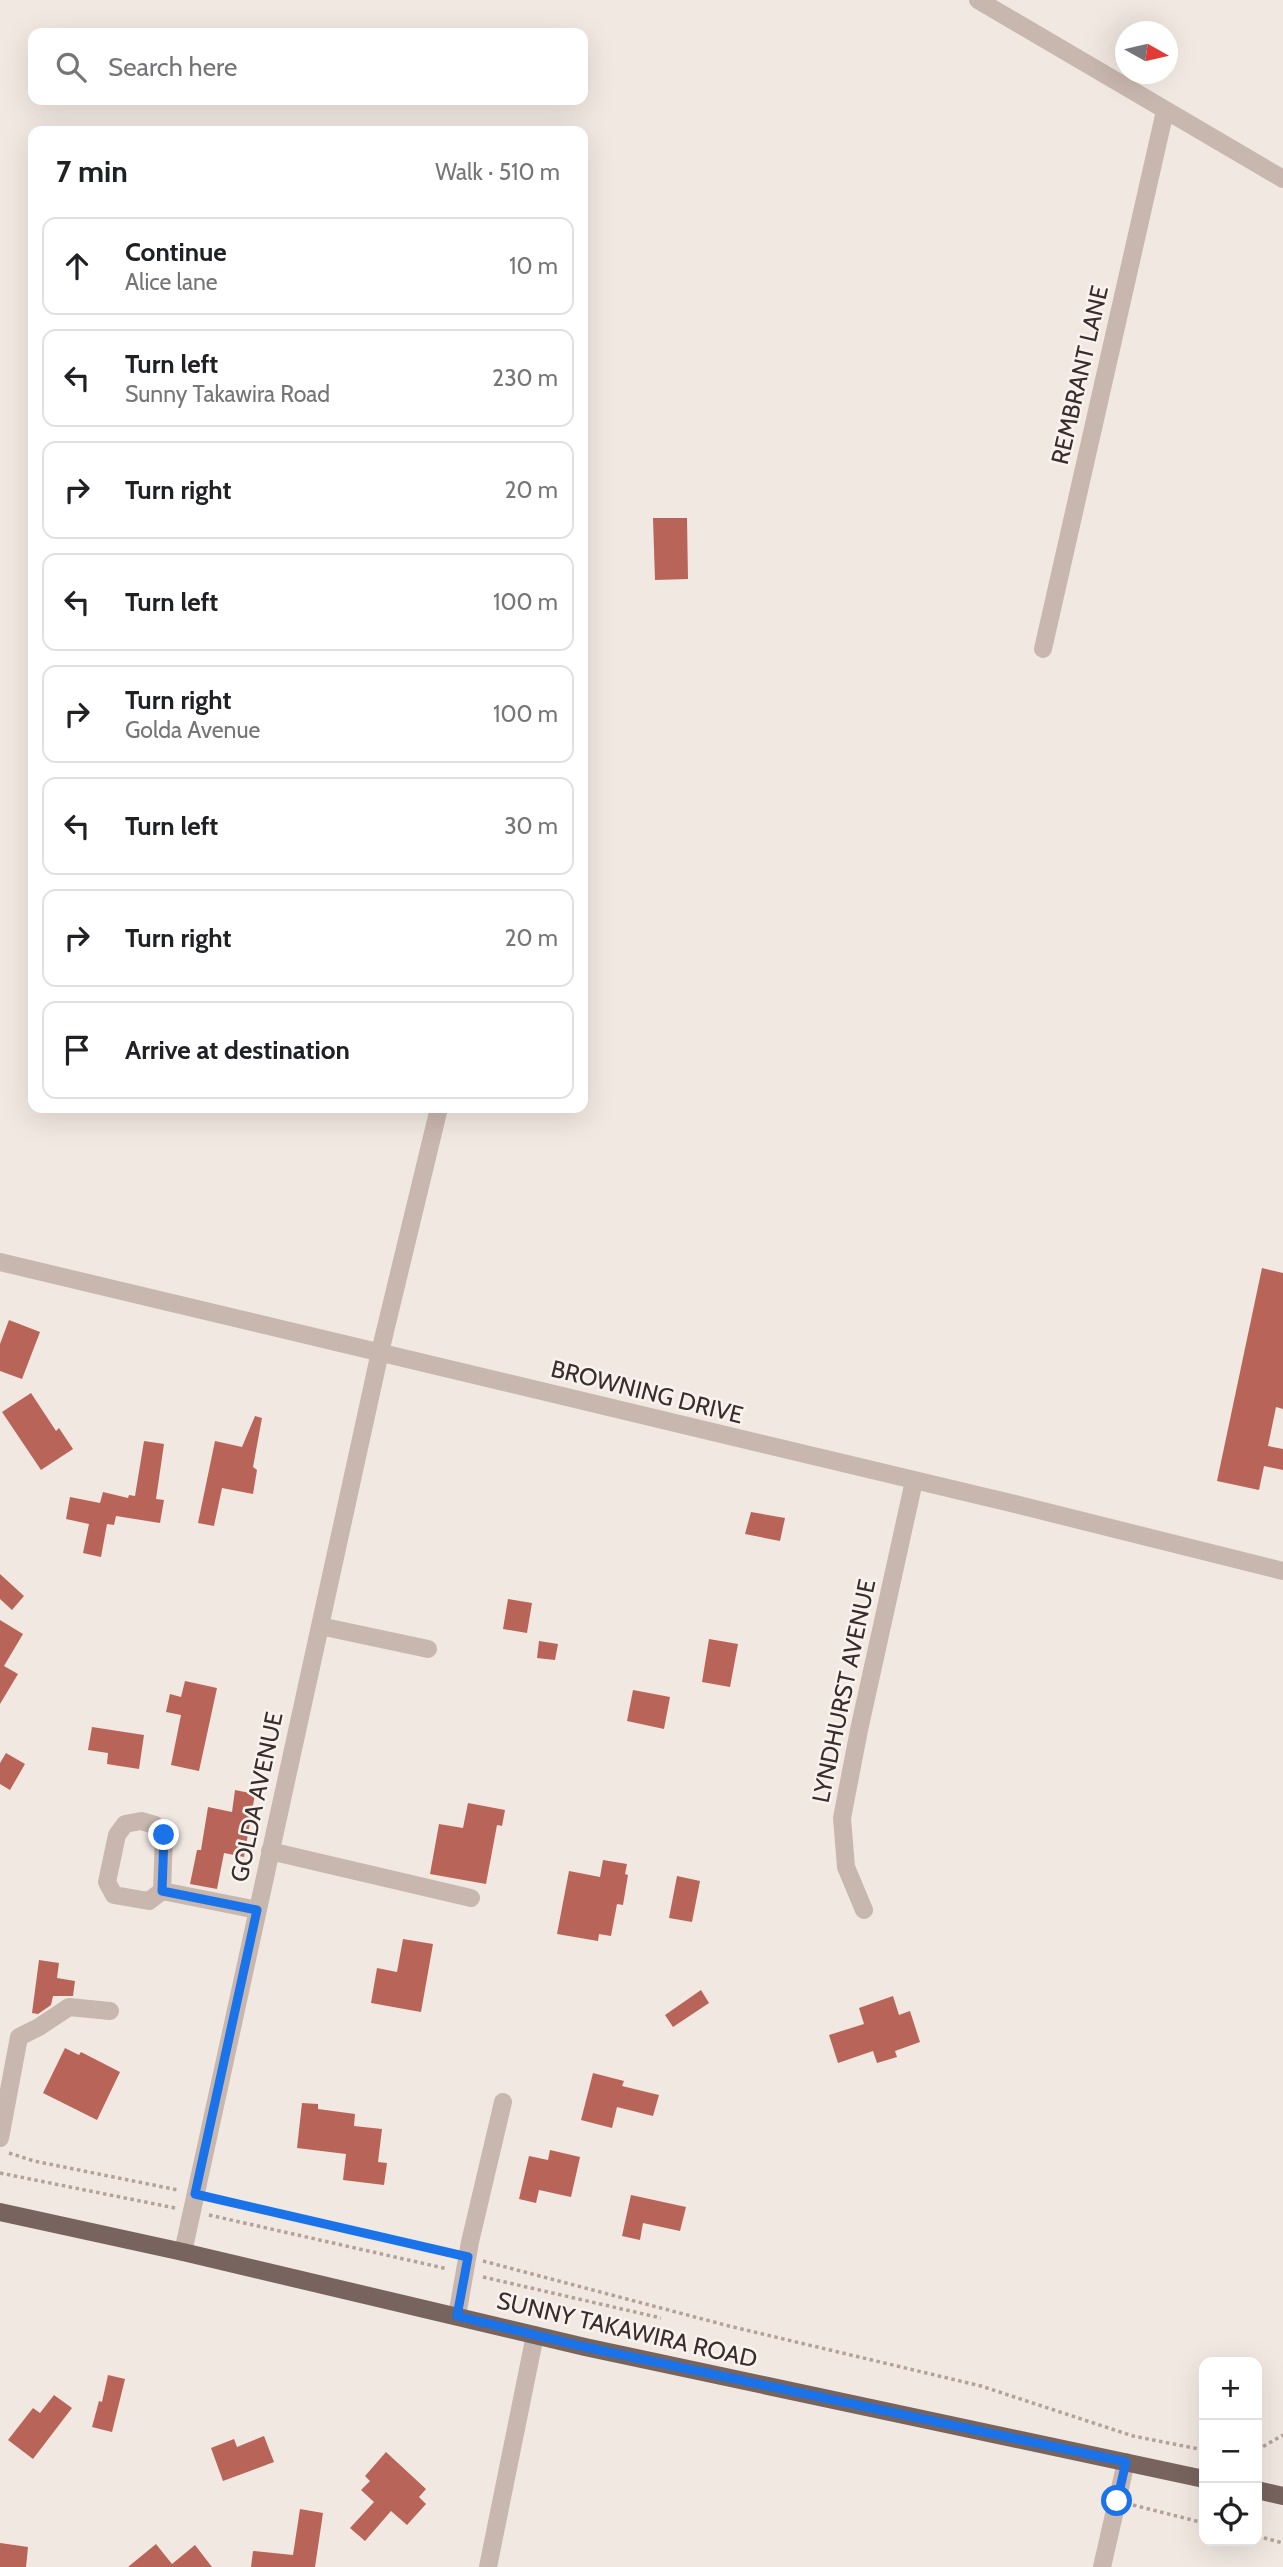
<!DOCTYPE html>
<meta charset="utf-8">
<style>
body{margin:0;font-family:Cabin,sans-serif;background:#f6f6f6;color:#202124}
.controls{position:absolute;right:21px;bottom:21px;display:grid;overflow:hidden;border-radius:14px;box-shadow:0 7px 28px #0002}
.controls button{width:63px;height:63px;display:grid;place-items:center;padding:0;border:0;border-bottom:2px solid #e0e0e0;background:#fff;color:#202124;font:35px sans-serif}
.compass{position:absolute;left:1115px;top:21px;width:63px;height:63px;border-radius:50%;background:#fff;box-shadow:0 7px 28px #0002;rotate:98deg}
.stop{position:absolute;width:21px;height:21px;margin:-16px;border:5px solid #1a73e8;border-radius:50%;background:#fff}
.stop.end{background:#1a73e8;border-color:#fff;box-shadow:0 2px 7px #0008}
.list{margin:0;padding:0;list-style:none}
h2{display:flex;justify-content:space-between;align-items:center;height:91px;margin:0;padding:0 28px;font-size:30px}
h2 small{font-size:23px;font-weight:400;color:#757577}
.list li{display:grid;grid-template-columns:46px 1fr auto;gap:21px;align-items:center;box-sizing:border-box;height:98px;margin:0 14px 14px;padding:0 14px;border:2px solid #e0e0e0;border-radius:14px}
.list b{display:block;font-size:26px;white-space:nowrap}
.list p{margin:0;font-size:23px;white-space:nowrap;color:#757577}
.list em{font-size:23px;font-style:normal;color:#757577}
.icon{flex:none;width:38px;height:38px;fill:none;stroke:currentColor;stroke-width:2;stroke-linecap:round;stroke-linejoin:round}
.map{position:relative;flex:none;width:1283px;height:2567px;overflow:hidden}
.search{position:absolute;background:#fff;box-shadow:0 7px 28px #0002;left:28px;top:28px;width:560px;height:77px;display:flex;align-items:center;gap:18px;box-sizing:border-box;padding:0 24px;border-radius:14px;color:#757577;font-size:26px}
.panel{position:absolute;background:#fff;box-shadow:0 7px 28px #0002;left:28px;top:126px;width:560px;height:987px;border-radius:14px}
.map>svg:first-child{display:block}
.building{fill:#b96458}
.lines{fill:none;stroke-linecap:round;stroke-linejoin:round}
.path{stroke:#b4a199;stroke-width:3.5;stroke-dasharray:3.5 3.5;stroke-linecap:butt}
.minor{stroke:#c8b7ae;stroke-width:18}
.major{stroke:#78645f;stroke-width:18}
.route{stroke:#1a73e8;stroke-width:9}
.labels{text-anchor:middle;stroke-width:5;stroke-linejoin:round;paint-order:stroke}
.street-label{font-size:24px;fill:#382e2c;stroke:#f9f2ee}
</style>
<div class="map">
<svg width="1283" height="2567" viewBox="0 0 1283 2567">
<rect width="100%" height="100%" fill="#f1e8e1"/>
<path class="building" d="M 653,518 L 687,518 L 688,579 L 655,580 Z
M 1262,1268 L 1283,1273 L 1283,1409 L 1276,1407 L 1268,1446 L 1283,1449 L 1283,1470 L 1264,1466 L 1259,1490 L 1217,1481 Z
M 9,1320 L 40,1332 L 22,1379 L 0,1371 L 0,1344 Z
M 31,1393 L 56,1431 L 59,1428 L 73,1449 L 41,1470 L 2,1412 Z
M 255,1416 L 262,1418 L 253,1467 L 257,1470 L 253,1494 L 222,1488 L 214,1526 L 198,1523 L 215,1441 L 242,1447 Z
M 144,1441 L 164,1444 L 156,1499 L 164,1500 L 160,1523 L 116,1516 L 114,1525 L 107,1524 L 101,1557 L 83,1553 L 89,1524 L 66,1519 L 70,1497 L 100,1503 L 103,1492 L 128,1498 L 129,1495 L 135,1496 Z
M 751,1512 L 785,1518 L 780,1541 L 745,1534 Z
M 0,1574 L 24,1596 L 12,1610 L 0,1599 Z
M 508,1599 L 532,1603 L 527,1633 L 503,1629 Z
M 0,1620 L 23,1634 L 4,1666 L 18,1674 L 0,1704 Z
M 709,1639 L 738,1644 L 730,1687 L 702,1682 Z
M 539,1641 L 558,1644 L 555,1660 L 537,1658 Z
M 185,1681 L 217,1688 L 199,1771 L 171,1765 L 181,1715 L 166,1712 L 170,1694 L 181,1697 Z
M 633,1690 L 670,1697 L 664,1729 L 627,1721 Z
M 92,1727 L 144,1735 L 139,1769 L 107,1764 L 108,1753 L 88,1750 Z
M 6,1753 L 25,1764 L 10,1790 L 0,1784 L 0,1763 Z
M 235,1790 L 255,1794 L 244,1857 L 224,1853 L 217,1889 L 190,1884 L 197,1850 L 201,1850 L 208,1807 L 232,1812 Z
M 468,1803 L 505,1810 L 502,1826 L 497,1825 L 486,1884 L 430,1874 L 439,1824 L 463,1828 Z
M 603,1860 L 627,1864 L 625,1874 L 628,1875 L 623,1905 L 617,1904 L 611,1936 L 599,1934 L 598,1941 L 557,1934 L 569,1871 L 600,1877 Z
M 677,1876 L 700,1881 L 692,1922 L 669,1918 Z
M 403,1939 L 433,1944 L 421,2012 L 371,2003 L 377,1968 L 397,1972 Z
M 39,1960 L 59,1963 L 57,1978 L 75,1981 L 73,1996 L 53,1996 L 51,2005 L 38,2014 L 32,2013 Z
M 701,1990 L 709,2003 L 673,2027 L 665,2015 Z
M 893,1996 L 899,2015 L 910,2011 L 920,2042 L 895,2051 L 897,2057 L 877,2063 L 873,2051 L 838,2063 L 829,2035 L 864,2024 L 859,2008 Z
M 65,2048 L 79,2055 L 81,2052 L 120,2072 L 97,2120 L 43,2093 Z
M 593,2073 L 624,2081 L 622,2086 L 659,2095 L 653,2116 L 617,2107 L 612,2128 L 581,2120 Z
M 302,2103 L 318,2104 L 318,2109 L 355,2114 L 354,2126 L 382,2129 L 378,2162 L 387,2163 L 384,2185 L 343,2180 L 346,2154 L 297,2148 Z
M 550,2150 L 580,2157 L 571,2197 L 539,2190 L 536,2203 L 519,2199 L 529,2156 L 548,2160 Z
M 631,2195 L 686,2207 L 680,2231 L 643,2223 L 640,2240 L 622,2236 Z
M 108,2375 L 125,2379 L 112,2432 L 92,2427 L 99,2401 L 102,2402 Z
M 54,2395 L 72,2408 L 33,2459 L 8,2440 L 33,2408 L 40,2413 Z
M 264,2436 L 274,2462 L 223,2481 L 211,2448 L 234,2439 L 237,2447 Z
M 386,2452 L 426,2489 L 419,2497 L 426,2504 L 407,2525 L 391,2511 L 365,2541 L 350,2528 L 374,2502 L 361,2490 L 370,2481 L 365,2476 Z
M 300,2509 L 323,2513 L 315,2567 L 251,2567 L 253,2551 L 293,2555 Z
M 0,2543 L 28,2547 L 26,2567 L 0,2567 Z
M 156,2544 L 172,2564 L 195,2545 L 212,2567 L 128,2567 Z"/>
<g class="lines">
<path class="path" d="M 9,2153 L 34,2161 L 178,2190
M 0,2173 L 175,2208
M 213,2198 L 451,2254
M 209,2215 L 448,2269
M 483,2261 L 729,2326 L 981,2386 L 1133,2436 L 1204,2450
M 483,2277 L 661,2318
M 1257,2450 L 1283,2435
M 1133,2505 L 1204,2523
M 1257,2536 L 1283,2543"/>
<path class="minor" d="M 978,0 L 1283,179
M 1043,649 L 1165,111
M 0,1262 L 1015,1504 L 1283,1571
M 320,1626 L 428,1649
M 141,1821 L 155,1825 L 164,1835 L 162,1891 L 149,1901 L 114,1895 L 107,1882 L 117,1835 L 125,1824 Z
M 270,1851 L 471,1898
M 162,1891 L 257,1910
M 864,1910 L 846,1867 L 842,1818 L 859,1730 L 914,1481
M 0,2138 L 19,2037 L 39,2027 L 69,2007 L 110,2011
M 183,2252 L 380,1352 L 439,1108
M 457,2316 L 470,2242 L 503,2102
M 488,2567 L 535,2335
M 1102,2567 L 1126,2462"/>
<path class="major" d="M 0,2212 L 183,2252 L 585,2347 L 1204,2479
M 1257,2490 L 1283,2496"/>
</g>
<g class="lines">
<path class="route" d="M 164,1835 L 162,1891 L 257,1910 L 195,2194 L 468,2257 L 457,2316 L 585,2347 L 1126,2462 L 1117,2501"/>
</g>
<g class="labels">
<g class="street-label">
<text transform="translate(1080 375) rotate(-77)" y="8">REMBRANT LANE</text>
<text transform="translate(647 1392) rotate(14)" y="8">BROWNING DRIVE</text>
<text transform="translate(844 1691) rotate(-78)" y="8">LYNDHURST AVENUE</text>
<text transform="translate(257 1797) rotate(-78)" y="8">GOLDA AVENUE</text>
<text transform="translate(627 2330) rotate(13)" y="8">SUNNY TAKAWIRA ROAD</text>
</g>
</g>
</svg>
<div class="controls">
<button>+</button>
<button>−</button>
<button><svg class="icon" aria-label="locate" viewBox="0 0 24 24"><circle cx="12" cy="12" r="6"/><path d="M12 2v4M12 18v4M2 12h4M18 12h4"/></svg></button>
</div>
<svg class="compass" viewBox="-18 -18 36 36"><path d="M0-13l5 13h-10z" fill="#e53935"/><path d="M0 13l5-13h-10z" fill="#757577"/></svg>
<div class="stop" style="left:1117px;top:2501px"></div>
<div class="stop end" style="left:164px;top:1835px"></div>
<div class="search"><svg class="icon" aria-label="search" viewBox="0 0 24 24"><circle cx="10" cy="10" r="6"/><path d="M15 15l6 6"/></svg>Search here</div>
<section class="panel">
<h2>7 min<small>Walk · 510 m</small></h2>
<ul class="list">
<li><svg class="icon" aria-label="ahead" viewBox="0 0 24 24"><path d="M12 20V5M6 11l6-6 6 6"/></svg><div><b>Continue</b><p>Alice lane</p></div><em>10 m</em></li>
<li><svg class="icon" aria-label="left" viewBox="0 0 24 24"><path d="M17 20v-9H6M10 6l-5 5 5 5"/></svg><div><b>Turn left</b><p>Sunny Takawira Road</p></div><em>230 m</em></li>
<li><svg class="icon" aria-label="right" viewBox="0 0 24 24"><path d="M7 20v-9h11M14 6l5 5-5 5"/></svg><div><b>Turn right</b></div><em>20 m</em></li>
<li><svg class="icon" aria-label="left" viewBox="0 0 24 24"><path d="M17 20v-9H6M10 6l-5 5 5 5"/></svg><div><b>Turn left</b></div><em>100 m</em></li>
<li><svg class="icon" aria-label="right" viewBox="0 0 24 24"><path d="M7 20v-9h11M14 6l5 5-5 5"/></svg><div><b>Turn right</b><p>Golda Avenue</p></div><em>100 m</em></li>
<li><svg class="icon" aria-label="left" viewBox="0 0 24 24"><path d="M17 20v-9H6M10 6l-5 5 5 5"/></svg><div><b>Turn left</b></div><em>30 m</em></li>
<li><svg class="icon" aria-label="right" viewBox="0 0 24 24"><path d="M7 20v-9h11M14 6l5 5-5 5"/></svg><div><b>Turn right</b></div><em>20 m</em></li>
<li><svg class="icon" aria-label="arrive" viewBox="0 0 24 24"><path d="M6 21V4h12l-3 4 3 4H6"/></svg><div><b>Arrive at destination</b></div></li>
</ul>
</section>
</div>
